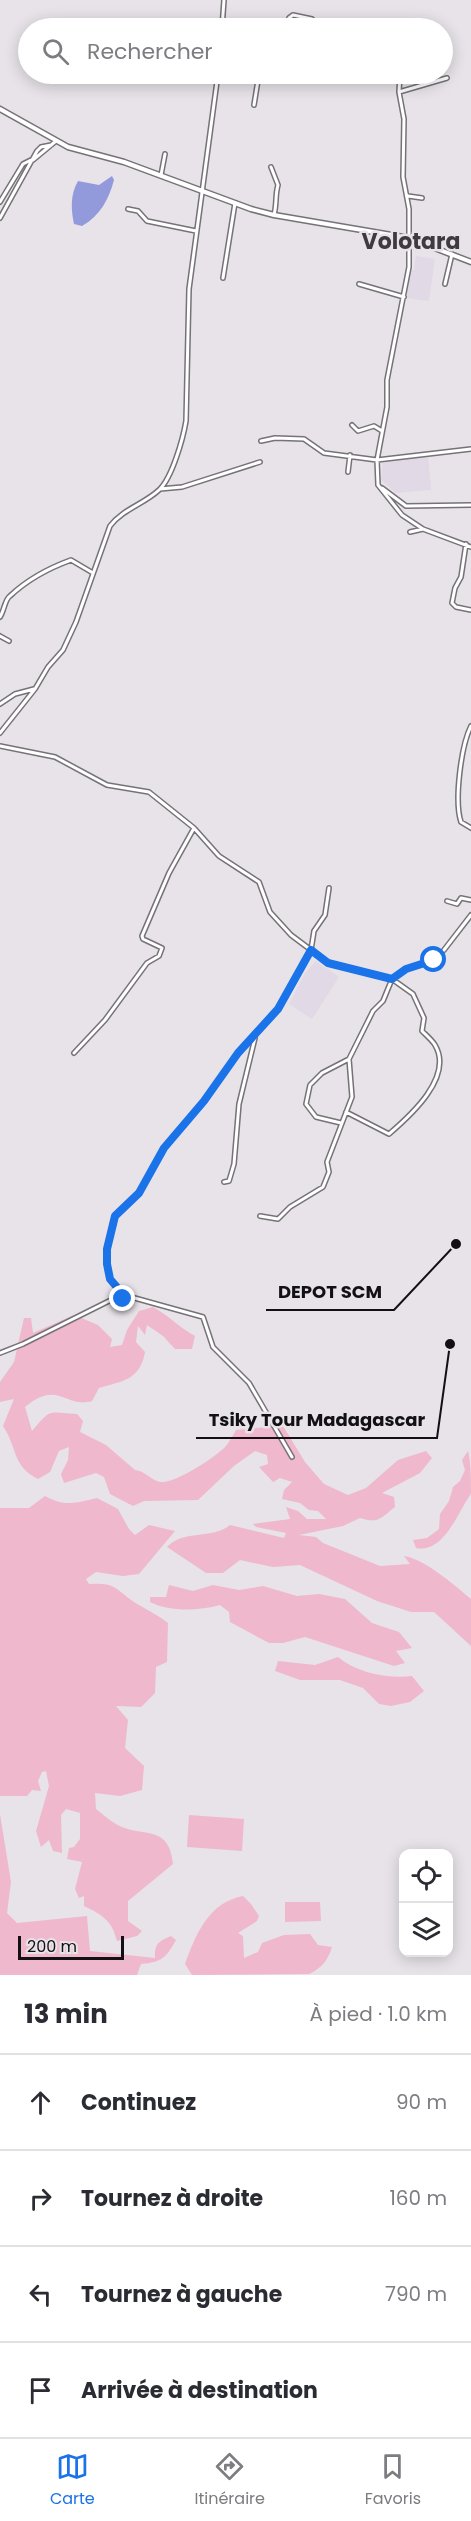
<!DOCTYPE html>
<html lang="fr">
<meta charset="utf-8">
<style>
body{margin:0;font-family:Poppins,sans-serif;background:#f7f7f7;color:#2b2b33}
.controls{position:absolute;right:18px;bottom:18px;display:grid;overflow:hidden;border-radius:12px;box-shadow:0 3px 15px #0003}
.controls button{width:54px;height:54px;display:grid;place-items:center;padding:0;border:0;border-bottom:2px solid #e1e1e2;background:#fff;color:#2b2b33;font:30px sans-serif}
.scale{position:absolute;left:18px;bottom:15px;width:106px;box-sizing:border-box;padding-left:6px;border:3px solid #121013;border-top:0;font-size:16px;line-height:21px;white-space:nowrap;color:#121013;-webkit-text-stroke:4px #e7e3e9;paint-order:stroke}
.stop{position:absolute;width:18px;height:18px;margin:-14px;border:4px solid #1a73e8;border-radius:50%;background:#fff}
.stop.end{background:#1a73e8;border-color:#fff;box-shadow:0 2px 6px #0008}
.list{margin:0;padding:0;list-style:none}
h2{display:flex;justify-content:space-between;align-items:center;height:78px;margin:0;padding:0 24px;font-size:26px}
h2 small{font-size:20px;font-weight:400;color:#7c7c81}
.list li{display:grid;grid-template-columns:39px 1fr auto;gap:18px;align-items:center;box-sizing:border-box;height:96px;padding:0 24px;border-top:2px solid #e1e1e2}
.list b{display:block;font-size:22px;white-space:nowrap}
.list em{font-size:20px;font-style:normal;color:#7c7c81}
.icon{flex:none;width:33px;height:33px;fill:none;stroke:currentColor;stroke-width:2;stroke-linecap:round;stroke-linejoin:round}
.map{position:relative;flex:none;width:471px;height:1975px;overflow:hidden}
.search{position:absolute;background:#fff;box-shadow:0 3px 15px #0003;left:18px;right:18px;top:18px;height:66px;display:flex;align-items:center;gap:15px;box-sizing:border-box;padding:0 21px;border-radius:33px;color:#7c7c81;font-size:22px}
.sheet{height:462px;background:#fff}
nav{display:flex;justify-content:space-around;align-items:center;box-sizing:border-box;height:84px;border-top:2px solid #e1e1e2;background:#fff;font-size:16px;color:#7c7c81}
nav a{display:grid;justify-items:center;gap:3px}
nav .on{color:#1a73e8}
.map>svg:first-child{display:block}
.built{fill:#e2d9e6}
.green{fill:#efb8cd}
.water{fill:#929adc}
.lines{fill:none;stroke-linecap:round;stroke-linejoin:round}
.minor-casing{stroke:#767278;stroke-width:6}
.tertiary-casing{stroke:#767278;stroke-width:7}
.minor{stroke:#fff;stroke-width:3}
.tertiary{stroke:#fff;stroke-width:4}
.route{stroke:#1a73e8;stroke-width:8}
.labels{text-anchor:middle;stroke-width:5;stroke-linejoin:round;paint-order:stroke}
.district-label{font-size:22px;font-weight:bold;fill:#3e3a3f;stroke:#e7e3e9}
.leader{fill:none;stroke:#121013;stroke-width:2}
.callout-dot{fill:#121013;stroke:#e7e3e9;stroke-width:2}
.callout-label{font-size:18px;text-anchor:middle;font-weight:bold;fill:#121013;stroke:#e7e3e9;stroke-width:5;stroke-linejoin:round;paint-order:stroke}
</style>
<div class="map">
<svg width="471" height="1975" viewBox="0 0 471 1975">
<rect width="100%" height="100%" fill="#e7e3e9"/>
<path class="built" d="M 416,256 L 435,259 L 429,301 L 406,298 L 410,270 L 414,270 Z
M 428,455 L 431,490 L 396,493 L 381,480 L 383,461 Z
M 316,961 L 339,977 L 312,1019 L 289,1004 L 304,975 Z"/>
<path class="green" d="M 153,1307 C 168,1315 180,1328 195,1336 L 192,1349 L 175,1349 L 163,1336 L 147,1325 L 145,1335 L 138,1326 L 136,1342 L 145,1352 C 140,1380 123,1381 99,1388 L 92,1401 C 65,1409 59,1379 25,1407 L 32,1431 C 53,1407 47,1413 77,1414 L 83,1421 L 80,1432 L 106,1445 L 135,1470 C 145,1471 151,1480 160,1482 C 175,1484 216,1457 226,1446 C 230,1441 233,1435 236,1430 L 266,1427 L 280,1421 L 305,1462 L 324,1484 L 348,1495 L 366,1488 L 398,1460 L 426,1451 L 432,1458 L 420,1473 L 382,1493 L 394,1497 L 395,1507 C 381,1518 378,1524 360,1518 L 343,1526 L 299,1535 L 316,1537 L 323,1543 L 380,1566 L 410,1564 L 404,1556 C 425,1559 454,1585 471,1599 L 471,1646 L 434,1612 L 411,1612 L 377,1601 L 300,1565 L 273,1567 L 240,1560 L 223,1573 L 206,1573 L 167,1547 C 184,1529 212,1540 230,1525 L 284,1538 L 286,1533 L 256,1527 L 253,1524 L 290,1519 L 286,1507 L 298,1511 L 307,1519 L 326,1519 L 318,1511 L 309,1510 L 300,1503 L 282,1499 L 284,1490 L 292,1482 L 280,1478 L 273,1482 L 259,1467 L 268,1464 L 267,1455 L 255,1451 L 234,1466 L 198,1500 L 144,1501 L 133,1506 L 110,1494 L 104,1477 L 96,1473 L 64,1483 L 61,1474 L 68,1460 L 69,1447 L 59,1451 L 50,1472 L 38,1479 C 12,1466 18,1449 3,1426 L 14,1399 L 0,1402 L 0,1382 L 14,1362 L 24,1318 L 31,1318 L 33,1333 L 74,1315 L 98,1325 L 112,1339 L 110,1347 L 122,1345 L 127,1330 L 139,1311 Z
M 468,1451 C 471,1462 471,1481 471,1493 C 470,1496 466,1501 464,1505 C 454,1522 440,1553 416,1548 L 413,1540 L 427,1538 L 439,1529 L 440,1514 L 449,1501 L 453,1487 L 460,1481 L 465,1470 L 462,1460 Z
M 45,1496 C 65,1507 75,1503 97,1498 L 118,1509 L 129,1529 L 135,1535 L 149,1525 L 175,1531 L 139,1574 L 123,1576 L 96,1572 L 86,1579 L 89,1584 C 113,1583 113,1586 131,1600 C 143,1608 157,1614 168,1623 L 167,1662 L 156,1667 L 155,1693 L 141,1707 L 116,1706 L 128,1720 L 125,1748 L 144,1766 L 142,1790 L 120,1796 L 95,1793 L 96,1809 C 103,1814 109,1820 116,1824 C 141,1839 169,1822 173,1864 L 128,1901 L 128,1921 L 142,1931 L 137,1936 L 117,1941 C 112,1921 103,1915 84,1906 L 84,1896 L 79,1898 L 75,1889 L 82,1862 L 67,1859 L 69,1848 L 74,1847 L 80,1839 L 80,1813 L 66,1809 L 61,1815 L 62,1853 L 53,1851 L 49,1840 L 41,1847 L 36,1831 L 49,1786 L 46,1771 L 42,1772 L 38,1781 L 41,1791 L 32,1790 L 27,1796 L 0,1796 L 0,1508 L 29,1508 Z
M 169,1585 L 193,1591 L 213,1585 L 239,1590 L 263,1586 L 297,1596 L 319,1594 L 345,1599 L 372,1623 L 399,1632 L 412,1648 L 396,1651 L 405,1663 L 394,1666 L 305,1637 L 283,1643 L 269,1643 L 230,1622 L 229,1612 L 220,1605 C 198,1611 170,1612 150,1602 L 150,1597 L 166,1597 Z
M 338,1657 C 357,1673 388,1679 412,1676 L 424,1691 L 410,1702 L 391,1706 L 379,1704 L 363,1688 L 340,1680 L 300,1680 L 275,1671 L 278,1661 L 315,1665 Z
M 0,1814 L 11,1882 L 7,1913 L 17,1923 L 87,1916 L 90,1951 L 155,1958 C 154,1944 159,1941 171,1936 L 176,1940 C 166,1958 162,1962 141,1964 L 137,1975 L 0,1975 Z
M 189,1815 L 244,1819 L 242,1851 L 187,1847 Z
M 243,1896 L 251,1904 L 259,1916 L 257,1921 L 238,1933 L 243,1936 L 244,1958 L 258,1952 L 262,1943 L 284,1935 L 310,1934 L 318,1945 L 332,1947 C 328,1960 322,1968 309,1974 L 192,1975 L 185,1964 C 196,1934 208,1903 243,1896 Z
M 285,1902 L 320,1902 L 321,1921 L 285,1922 Z"/>
<path class="water" d="M 112,176 L 114,180 C 109,199 100,216 82,226 L 74,224 C 71,209 70,195 78,181 L 99,185 Z"/>
<g class="lines">
<g class="minor-casing">
<path id="minor" d="M 222,28 L 224,0
M 286,28 L 289,18 L 293,15 L 312,19
M 430,28 L 433,26
M 400,74 L 399,92 L 404,119 L 403,177 L 409,209 L 409,267 L 387,380 L 387,407 L 377,460 L 378,485 L 402,515 L 423,529 L 471,547
M 399,92 L 447,78
M 254,105 L 259,74
M 33,160 L 56,141
M 271,167 L 278,185 C 275,195 277,204 274,215
M 161,175 L 165,154
M 408,196 L 422,198
M 0,202 L 23,164 L 31,160
M 128,209 L 138,211 L 147,221 L 196,231
M 0,218 L 37,151 L 41,147 L 51,145
M 223,278 L 235,203
M 359,284 L 404,297
M 445,284 L 452,254
M 352,425 L 358,431 L 374,426 L 382,431
M 261,441 L 275,438 L 304,439 L 324,453 L 377,460 L 471,449
M 348,472 L 350,455
M 382,488 L 406,506 L 471,505
M 160,489 L 182,487 L 260,462
M 410,532 L 423,529
M 466,544 L 461,577 L 455,588 L 452,603 L 456,607 L 471,610
M 0,617 C 4,611 5,599 10,596 C 27,580 49,568 71,560 L 93,573
M 0,636 L 9,641
M 0,704 L 15,694 L 34,689
M 471,726 C 461,746 454,801 461,822 L 471,828
M 0,733 L 35,689 L 48,667 L 63,650 L 76,622 L 110,526 C 123,509 144,504 159,490 C 172,478 183,439 186,421 L 189,289 L 218,74
M 0,746 L 55,757 L 107,785 L 149,792 L 194,828 L 219,856 L 259,882 L 270,912 L 291,935 L 311,950 L 328,963 L 392,979 L 413,994 L 424,1018 L 422,1031 C 426,1035 432,1040 435,1045 C 454,1077 410,1116 389,1134 L 346,1112
M 447,901 L 457,904 L 461,898 L 471,900
M 74,1053 L 105,1020 L 147,963 L 159,956 L 162,948 L 143,939 L 142,936 L 169,873 L 194,828
M 341,1123 L 316,1117 L 306,1104 L 310,1085 L 322,1073 L 349,1059
M 224,1182 L 229,1181 L 234,1164 L 239,1104 L 255,1038
M 260,1216 L 278,1219 L 290,1207 L 323,1187 L 329,1172 L 327,1162 L 352,1097 L 349,1059 L 373,1011 L 383,1001 L 392,979 L 406,969 L 434,960 L 444,950 L 471,915
M 126,1298 L 110,1279 L 107,1264 L 107,1249 L 115,1217 L 139,1193 L 164,1148 L 204,1101 L 238,1053 L 278,1009 L 311,950 L 314,931 L 325,915 L 329,888
M 0,1353 L 23,1344 L 113,1299 L 131,1297 L 203,1317 L 213,1347 L 249,1383 L 292,1457"/>
</g>
<g class="tertiary-casing">
<path id="tertiary" d="M 0,109 L 68,147 L 124,162 L 251,209 L 274,215 L 409,238 L 471,262"/>
</g>
<use href="#minor" class="minor"/>
<use href="#tertiary" class="tertiary"/>
</g>
<g class="lines">
<path class="route" d="M 123,1299 L 126,1298 L 110,1279 L 107,1264 L 107,1249 L 115,1216 L 139,1193 L 164,1148 L 204,1101 L 238,1053 L 278,1009 L 311,950 L 328,963 L 392,979 L 406,969 L 434,960"/>
</g>
<g class="labels">
<g class="district-label">
<text x="411" y="249">Volotara</text>
</g>
</g>
<path class="leader" d="M456 1244L394 1310H266M450 1344L437 1438H196"/>
<g class="callout-dot">
<circle cx="456" cy="1244" r="6"/>
<circle cx="450" cy="1344" r="6"/>
</g>
<g class="callout-label">
<text x="330" y="1298">DEPOT SCM</text>
<text x="317" y="1426">Tsiky Tour Madagascar</text>
</g>
</svg>
<div class="controls">
<button><svg class="icon" aria-label="locate" viewBox="0 0 24 24"><circle cx="12" cy="12" r="6"/><path d="M12 2v4M12 18v4M2 12h4M18 12h4"/></svg></button>
<button><svg class="icon" aria-label="layers" viewBox="0 0 24 24"><path d="M12 4l9 5-9 5-9-5zM3 14l9 5 9-5"/></svg></button>
</div>
<div class="scale">200 m</div>
<div class="stop" style="left:434px;top:960px"></div>
<div class="stop end" style="left:123px;top:1299px"></div>
<div class="search"><svg class="icon" aria-label="search" viewBox="0 0 24 24"><circle cx="10" cy="10" r="6"/><path d="M15 15l6 6"/></svg>Rechercher</div>
</div>
<section class="sheet">
<h2>13 min<small>À pied · 1.0 km</small></h2>
<ul class="list">
<li><svg class="icon" aria-label="ahead" viewBox="0 0 24 24"><path d="M12 20V5M6 11l6-6 6 6"/></svg><div><b>Continuez</b></div><em>90 m</em></li>
<li><svg class="icon" aria-label="right" viewBox="0 0 24 24"><path d="M7 20v-9h11M14 6l5 5-5 5"/></svg><div><b>Tournez à droite</b></div><em>160 m</em></li>
<li><svg class="icon" aria-label="left" viewBox="0 0 24 24"><path d="M17 20v-9H6M10 6l-5 5 5 5"/></svg><div><b>Tournez à gauche</b></div><em>790 m</em></li>
<li><svg class="icon" aria-label="arrive" viewBox="0 0 24 24"><path d="M6 21V4h12l-3 4 3 4H6"/></svg><div><b>Arrivée à destination</b></div></li>
</ul>
</section>
<nav>
<a class="on"><svg class="icon" aria-label="map" viewBox="0 0 24 24"><path d="M3 6l6-2 6 2 6-2v14l-6 2-6-2-6 2zM9 4v14M15 6v14"/></svg>Carte</a>
<a><svg class="icon" aria-label="directions" viewBox="0 0 24 24"><path d="M12 3l9 9-9 9-9-9zM9 14v-3h6M13 9l2 2-2 2"/></svg>Itinéraire</a>
<a><svg class="icon" aria-label="saved" viewBox="0 0 24 24"><path d="M7 4h10v16l-5-4-5 4z"/></svg>Favoris</a>
</nav>
